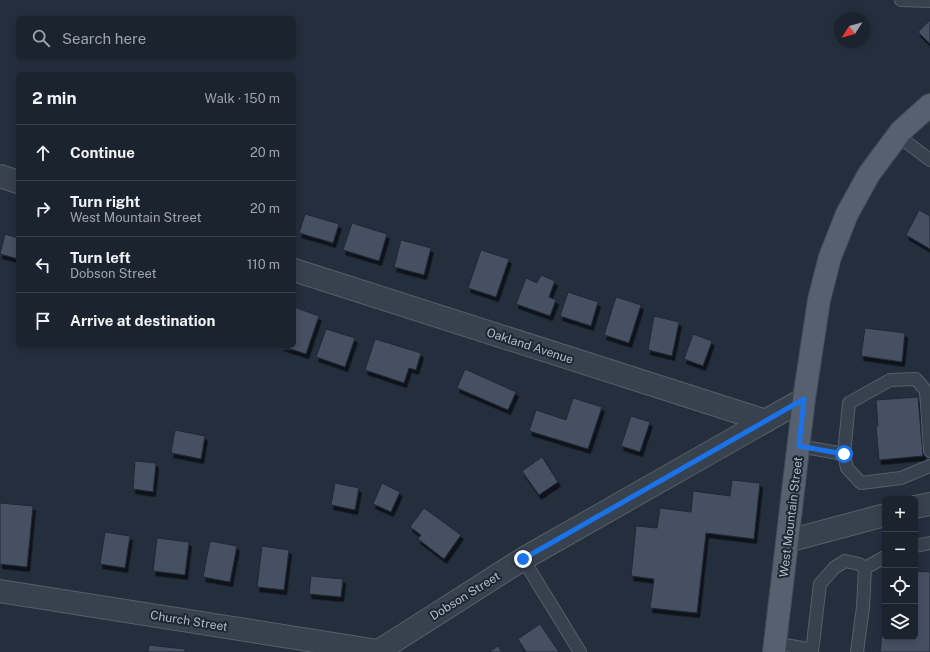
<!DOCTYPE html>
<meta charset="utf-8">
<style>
body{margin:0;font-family:"Public Sans",sans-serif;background:#242b36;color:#f1f3f6}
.controls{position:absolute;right:12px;bottom:12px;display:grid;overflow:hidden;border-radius:6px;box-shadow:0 2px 10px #0003}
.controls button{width:36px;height:36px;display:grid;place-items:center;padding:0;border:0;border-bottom:1px solid #39404a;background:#1b232e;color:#f1f3f6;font:20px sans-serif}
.compass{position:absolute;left:834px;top:12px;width:36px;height:36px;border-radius:50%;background:#1b232e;box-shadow:0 2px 10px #0003;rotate:234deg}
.stop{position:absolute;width:12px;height:12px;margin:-9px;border:3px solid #1a73e8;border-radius:50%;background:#fff}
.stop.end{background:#1a73e8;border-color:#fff;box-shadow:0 1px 4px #0008}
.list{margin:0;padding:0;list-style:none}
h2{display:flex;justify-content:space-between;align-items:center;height:52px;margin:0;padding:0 16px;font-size:17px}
h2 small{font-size:13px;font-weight:400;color:#a0a4aa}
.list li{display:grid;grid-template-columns:26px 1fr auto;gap:12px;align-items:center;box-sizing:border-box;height:56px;padding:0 16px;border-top:1px solid #39404a}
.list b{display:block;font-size:15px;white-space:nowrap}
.list p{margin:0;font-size:13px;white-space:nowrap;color:#a0a4aa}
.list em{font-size:13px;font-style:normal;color:#a0a4aa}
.icon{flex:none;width:22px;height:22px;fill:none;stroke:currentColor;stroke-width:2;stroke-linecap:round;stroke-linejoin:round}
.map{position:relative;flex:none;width:930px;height:652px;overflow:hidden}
.search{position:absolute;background:#1b232e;box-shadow:0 2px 10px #0003;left:16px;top:16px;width:280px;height:44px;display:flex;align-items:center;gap:10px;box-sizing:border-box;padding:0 14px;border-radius:6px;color:#a0a4aa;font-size:15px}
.panel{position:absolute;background:#1b232e;box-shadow:0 2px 10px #0003;left:16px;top:72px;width:280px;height:276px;border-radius:6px}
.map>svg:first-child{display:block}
.building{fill:#455162;stroke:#1f2835;filter:url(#shadow)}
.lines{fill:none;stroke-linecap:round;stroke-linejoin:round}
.lane-casing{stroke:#565f6c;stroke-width:14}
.street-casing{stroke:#565f6c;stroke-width:24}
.primary-casing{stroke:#414a57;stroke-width:24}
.lane{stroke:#38414e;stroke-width:12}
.street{stroke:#38414e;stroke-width:22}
.primary{stroke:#56606e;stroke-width:22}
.route{stroke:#1a73e8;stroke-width:5}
.labels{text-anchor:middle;stroke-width:4;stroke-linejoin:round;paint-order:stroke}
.street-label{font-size:12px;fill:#b4bcc9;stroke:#1d2633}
</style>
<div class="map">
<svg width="930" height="652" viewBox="0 0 930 652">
<defs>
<filter id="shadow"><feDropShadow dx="2.5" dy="4.5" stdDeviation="0" flood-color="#0009"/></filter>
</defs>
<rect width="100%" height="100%" fill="#242f3e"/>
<path class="building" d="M 930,20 L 930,44 L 918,32 Z
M 919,210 L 930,216 L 930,249 L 906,235 Z
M 305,214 L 339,224 L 333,243 L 299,233 Z
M 352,223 L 387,234 L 379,261 L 343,250 Z
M 5,234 L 18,238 L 18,259 L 0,254 Z
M 401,240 L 431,248 L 424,275 L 394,267 Z
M 481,250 L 509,259 L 496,297 L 468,288 Z
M 541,275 L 555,281 L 549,297 L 556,300 L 550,316 L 516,304 L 526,278 L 537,283 Z
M 568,292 L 598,302 L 591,326 L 560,316 Z
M 616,297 L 641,305 L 629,343 L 604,335 Z
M 294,307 L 319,316 L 306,354 L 281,346 L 294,346 Z
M 654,316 L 679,322 L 672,356 L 648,350 Z
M 865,328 L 905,333 L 902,362 L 861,356 Z
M 326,329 L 355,338 L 345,367 L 316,357 Z
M 693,334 L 712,341 L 703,366 L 684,359 Z
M 375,339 L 421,353 L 416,370 L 409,368 L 404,383 L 365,370 Z
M 465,369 L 516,392 L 508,410 L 457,388 Z
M 918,397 L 923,456 L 879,460 L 876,426 L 878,426 L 876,400 Z
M 573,398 L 602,407 L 588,449 L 529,431 L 536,410 L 566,420 Z
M 631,416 L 650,422 L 640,452 L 621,446 Z
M 175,430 L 205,436 L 201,459 L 171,453 Z
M 542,457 L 558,482 L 539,495 L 522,471 Z
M 135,461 L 156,463 L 153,492 L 133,489 Z
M 732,480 L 760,483 L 754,539 L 706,533 L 697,613 L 650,608 L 654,579 L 631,576 L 636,526 L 657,528 L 660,508 L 691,512 L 693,491 L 730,496 Z
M 335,483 L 359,488 L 355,510 L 331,505 Z
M 382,483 L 400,492 L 391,512 L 373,504 Z
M 0,503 L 33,506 L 27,567 L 0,564 Z
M 424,508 L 461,535 L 444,559 L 418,539 L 421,535 L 410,527 Z
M 105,532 L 130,536 L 125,568 L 100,564 Z
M 157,538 L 189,542 L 185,575 L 153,571 Z
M 210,541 L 237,546 L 230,582 L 203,577 Z
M 262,546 L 289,550 L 284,590 L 257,587 Z
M 915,571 L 930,572 L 930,652 L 880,652 L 885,601 L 885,637 L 915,637 Z
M 311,576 L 343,579 L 341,597 L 309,594 Z
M 540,624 L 559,652 L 526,652 L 518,639 Z
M 149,645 L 185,649 L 185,652 L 148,652 Z
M 498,646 L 502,652 L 489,652 Z"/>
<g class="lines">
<g class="lane-casing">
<path id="lane" d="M 901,0 L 930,1
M 897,135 L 930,160
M 799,446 L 844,454 L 847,468 L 861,483 L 901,478 L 930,466
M 844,454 L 849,403 L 890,380 L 916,379 L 926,391 L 930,451
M 915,546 L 930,543
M 523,559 L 580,652
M 865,568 L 885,557
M 775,643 L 812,650
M 812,652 L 820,584 L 834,568 L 845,561 L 859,564 L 865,568 L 863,607 L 857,652"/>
</g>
<g class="street-casing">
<path id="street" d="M 0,176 L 18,182
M 294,270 L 766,421
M 915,507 L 930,504
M 788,541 L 885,515
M 0,591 L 378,651
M 377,652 L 523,559 L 804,399"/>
</g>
<g class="primary-casing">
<path id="primary" d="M 774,652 L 804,399 L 819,300 L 830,257 L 847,214 L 869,174 L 901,131 L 930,105"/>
</g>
<use href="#lane" class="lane"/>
<use href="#street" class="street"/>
<use href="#primary" class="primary"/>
</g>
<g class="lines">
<path class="route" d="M 523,559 L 804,399 L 799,446 L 844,454"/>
</g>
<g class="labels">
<g class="street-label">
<text transform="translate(530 346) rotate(18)" y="4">Oakland Avenue</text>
<text transform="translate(791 517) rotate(-83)" y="4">West Mountain Street</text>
<text transform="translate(465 596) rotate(-32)" y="4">Dobson Street</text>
<text transform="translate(189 621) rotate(9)" y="4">Church Street</text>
</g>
</g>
</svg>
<div class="controls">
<button>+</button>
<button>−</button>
<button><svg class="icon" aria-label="locate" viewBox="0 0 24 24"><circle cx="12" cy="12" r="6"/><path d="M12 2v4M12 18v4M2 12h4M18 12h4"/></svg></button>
<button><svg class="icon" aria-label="layers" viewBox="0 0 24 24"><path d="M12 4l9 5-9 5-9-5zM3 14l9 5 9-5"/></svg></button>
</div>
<svg class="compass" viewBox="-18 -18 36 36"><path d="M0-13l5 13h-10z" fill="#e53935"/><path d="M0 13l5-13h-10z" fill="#a0a4aa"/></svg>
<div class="stop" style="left:844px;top:454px"></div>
<div class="stop end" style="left:523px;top:559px"></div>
<div class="search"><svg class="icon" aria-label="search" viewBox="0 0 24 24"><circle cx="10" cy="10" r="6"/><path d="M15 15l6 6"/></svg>Search here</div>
<section class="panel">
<h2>2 min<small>Walk · 150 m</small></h2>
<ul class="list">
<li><svg class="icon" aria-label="ahead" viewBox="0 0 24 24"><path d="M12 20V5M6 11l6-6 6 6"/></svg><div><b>Continue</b></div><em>20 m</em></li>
<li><svg class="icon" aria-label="right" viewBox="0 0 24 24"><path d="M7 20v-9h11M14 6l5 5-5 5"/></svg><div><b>Turn right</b><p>West Mountain Street</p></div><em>20 m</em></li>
<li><svg class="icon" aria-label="left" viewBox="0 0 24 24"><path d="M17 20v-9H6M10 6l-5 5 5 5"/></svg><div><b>Turn left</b><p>Dobson Street</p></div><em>110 m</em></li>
<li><svg class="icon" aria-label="arrive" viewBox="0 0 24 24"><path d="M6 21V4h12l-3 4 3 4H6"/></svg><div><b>Arrive at destination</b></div></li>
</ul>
</section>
</div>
